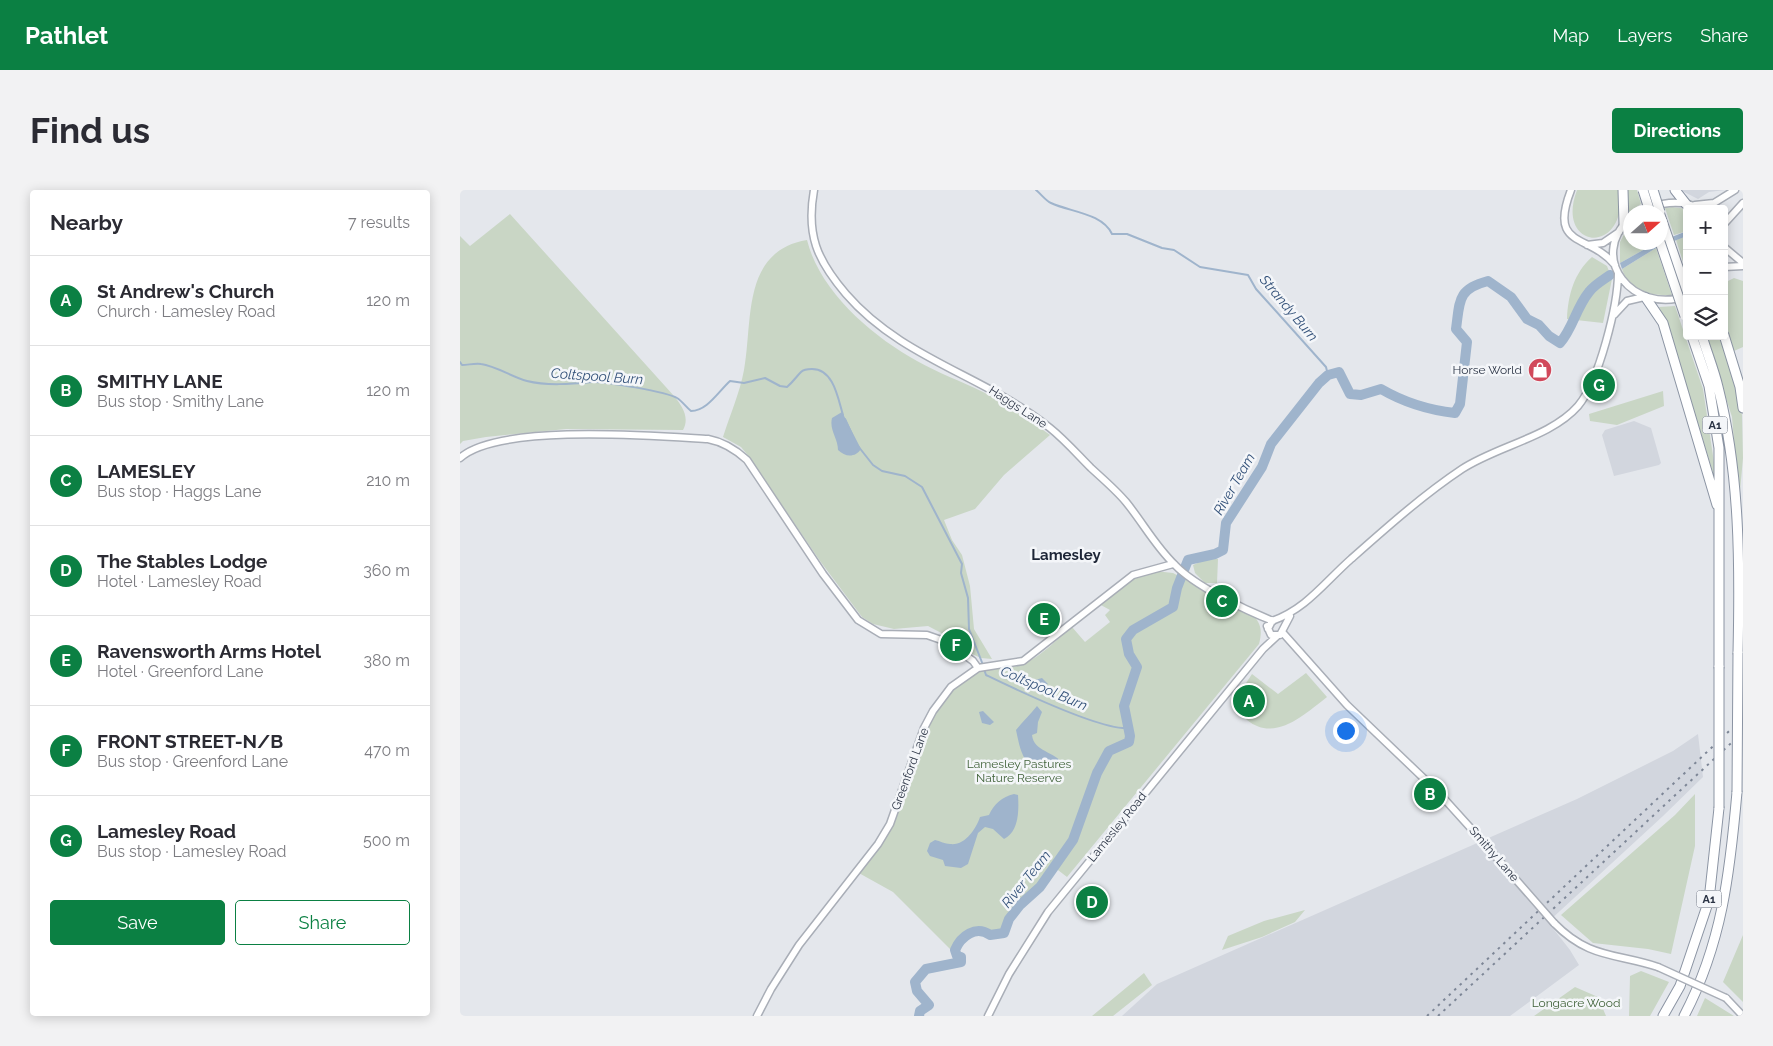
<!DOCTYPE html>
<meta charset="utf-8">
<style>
body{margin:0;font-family:Raleway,sans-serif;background:#f2f2f3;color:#2b2b33}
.controls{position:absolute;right:15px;top:15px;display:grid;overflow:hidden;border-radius:5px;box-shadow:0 2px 12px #0003}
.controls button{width:45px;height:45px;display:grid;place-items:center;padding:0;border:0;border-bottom:1px solid #e1e1e2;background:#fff;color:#2b2b33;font:25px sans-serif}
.compass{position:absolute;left:1163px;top:15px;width:45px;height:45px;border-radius:50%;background:#fff;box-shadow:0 2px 12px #0003;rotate:69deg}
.you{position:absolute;left:885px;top:540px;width:18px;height:18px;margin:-12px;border:4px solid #fff;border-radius:50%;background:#1a73e8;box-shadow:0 0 0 8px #1a73e833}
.badge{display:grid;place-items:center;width:32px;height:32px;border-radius:50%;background:#0b8043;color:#fff;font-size:16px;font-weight:700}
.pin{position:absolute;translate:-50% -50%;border:2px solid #fff;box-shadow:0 1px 5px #0006}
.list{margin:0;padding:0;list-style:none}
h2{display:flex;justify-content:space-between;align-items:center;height:65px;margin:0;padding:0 20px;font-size:21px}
h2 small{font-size:16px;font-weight:400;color:#7c7c81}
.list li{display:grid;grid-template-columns:32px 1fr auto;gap:15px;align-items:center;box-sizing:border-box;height:90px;padding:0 20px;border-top:1px solid #e1e1e2}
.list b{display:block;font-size:19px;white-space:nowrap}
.list p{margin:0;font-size:16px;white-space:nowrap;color:#7c7c81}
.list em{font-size:16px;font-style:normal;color:#7c7c81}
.actions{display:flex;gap:10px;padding:15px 20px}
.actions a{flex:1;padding:11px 0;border:1px solid #0b8043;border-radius:5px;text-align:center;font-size:18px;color:#0b8043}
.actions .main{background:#0b8043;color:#fff}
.icon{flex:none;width:28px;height:28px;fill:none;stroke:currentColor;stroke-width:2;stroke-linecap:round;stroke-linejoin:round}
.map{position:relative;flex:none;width:1283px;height:826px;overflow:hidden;border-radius:5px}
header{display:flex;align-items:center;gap:30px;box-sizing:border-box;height:70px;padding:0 25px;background:#0b8043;color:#fff}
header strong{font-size:24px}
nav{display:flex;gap:28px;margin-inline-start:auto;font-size:18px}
.intro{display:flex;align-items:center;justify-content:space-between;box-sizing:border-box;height:120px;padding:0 30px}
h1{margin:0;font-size:35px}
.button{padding:12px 22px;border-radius:5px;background:#0b8043;color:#fff;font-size:18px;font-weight:700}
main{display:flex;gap:30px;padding:0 30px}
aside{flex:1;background:#fff;border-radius:5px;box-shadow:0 2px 12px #0003}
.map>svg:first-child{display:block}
.built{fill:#d2d6de}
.green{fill:#c9d6c5}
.water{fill:#9fb4cc}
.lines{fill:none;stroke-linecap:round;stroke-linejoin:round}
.stream{stroke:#9fb4cc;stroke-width:2}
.river{stroke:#9fb4cc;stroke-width:10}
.secondary-casing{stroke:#a9aeb7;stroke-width:9}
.highway-casing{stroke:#8b94a3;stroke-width:11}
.secondary{stroke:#fff;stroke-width:6}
.highway{stroke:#fff;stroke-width:9}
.rail{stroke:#7d8696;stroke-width:2;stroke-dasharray:2.5 5;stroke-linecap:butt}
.secondary-bridge-casing{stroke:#a9aeb7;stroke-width:9;stroke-linecap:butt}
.highway-bridge-casing{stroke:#8b94a3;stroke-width:11;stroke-linecap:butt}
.secondary-bridge{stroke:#fff;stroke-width:6}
.highway-bridge{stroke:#fff;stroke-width:9}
.labels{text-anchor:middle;stroke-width:5;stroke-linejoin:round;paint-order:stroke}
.shield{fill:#f4f6f9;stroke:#676e7b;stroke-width:1}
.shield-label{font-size:11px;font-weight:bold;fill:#2b3445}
.poi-label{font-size:12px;fill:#2b3445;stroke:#f4f6f9;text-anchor:end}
.street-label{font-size:12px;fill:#2b3445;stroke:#f4f6f9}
.park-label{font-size:12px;fill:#3f6138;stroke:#f4f6f9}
.water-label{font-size:14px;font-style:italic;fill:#34527a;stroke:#f4f6f9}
.quarter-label{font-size:15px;font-weight:bold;fill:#1d2536;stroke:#f4f6f9}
</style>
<header>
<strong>Pathlet</strong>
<nav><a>Map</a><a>Layers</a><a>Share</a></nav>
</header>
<div class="intro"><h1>Find us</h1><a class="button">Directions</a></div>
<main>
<aside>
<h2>Nearby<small>7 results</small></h2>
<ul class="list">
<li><span class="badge">A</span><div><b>St Andrew's Church</b><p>Church · Lamesley Road</p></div><em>120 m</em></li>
<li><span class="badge">B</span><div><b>SMITHY LANE</b><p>Bus stop · Smithy Lane</p></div><em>120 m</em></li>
<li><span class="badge">C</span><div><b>LAMESLEY</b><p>Bus stop · Haggs Lane</p></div><em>210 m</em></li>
<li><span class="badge">D</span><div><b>The Stables Lodge</b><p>Hotel · Lamesley Road</p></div><em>360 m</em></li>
<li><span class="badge">E</span><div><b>Ravensworth Arms Hotel</b><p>Hotel · Greenford Lane</p></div><em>380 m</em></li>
<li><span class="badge">F</span><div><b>FRONT STREET-N/B</b><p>Bus stop · Greenford Lane</p></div><em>470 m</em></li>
<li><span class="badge">G</span><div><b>Lamesley Road</b><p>Bus stop · Lamesley Road</p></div><em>500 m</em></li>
</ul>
<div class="actions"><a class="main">Save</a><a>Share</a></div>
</aside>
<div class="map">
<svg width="1283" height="826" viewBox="0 0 1283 826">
<rect width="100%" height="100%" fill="#e4e7ec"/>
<path class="built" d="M 1220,0 L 1265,0 L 1249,2 L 1238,9 Z
M 1174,231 L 1191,238 L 1201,273 L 1199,275 L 1154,286 L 1142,245 L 1145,240 Z
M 1238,544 L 1243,587 L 1203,626 L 1088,732 L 1110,760 L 1119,775 L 1050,826 L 662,826 L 697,794 L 1117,609 L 1213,561 Z"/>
<path class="green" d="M 1117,0 L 1160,0 C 1168,67 1094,60 1117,0 Z
M 1166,0 L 1177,0 L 1181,14 L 1169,22 Z
M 1212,17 L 1228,19 L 1227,41 L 1214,45 L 1205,18 Z
M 50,24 L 214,206 C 222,216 230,227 223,240 L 106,239 L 26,247 L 3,251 L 0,254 L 0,46 L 10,56 Z
M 1170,33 L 1170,52 L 1194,54 L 1160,73 L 1160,52 Z
M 1227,46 L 1227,84 L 1216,50 Z
M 347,50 C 360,102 412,146 457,171 C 478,183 501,191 523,202 C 546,214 569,229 590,245 L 544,285 L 515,319 L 484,330 L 492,350 L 502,365 L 510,396 L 514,439 L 532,469 L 521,468 L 512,464 L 491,448 L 468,436 L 434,439 L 413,434 L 402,427 L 360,371 L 290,268 L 281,257 L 263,247 C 270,225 280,202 284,180 C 293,132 281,61 347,50 Z
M 1196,58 L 1212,105 C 1190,106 1170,102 1162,79 Z
M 1132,67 L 1147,76 L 1152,89 L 1143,133 L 1107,129 C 1108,105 1114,83 1132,67 Z
M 1274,88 L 1283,91 L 1283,157 L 1274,161 L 1264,127 L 1264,93 Z
M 1215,116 L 1243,199 L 1258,299 L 1208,135 L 1199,117 Z
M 1246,146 L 1261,146 L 1282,225 L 1283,268 L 1279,312 L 1272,227 Z
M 1203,201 L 1204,216 L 1157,235 L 1130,231 L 1129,224 Z
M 747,369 L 758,369 L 757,393 L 745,393 L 735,383 L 733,375 Z
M 695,381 L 713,383 L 793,425 C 802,435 802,442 799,454 L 607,687 L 594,677 C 590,684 586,691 580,697 C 563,716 555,716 544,743 C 519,746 518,732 497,755 L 497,766 L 433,702 L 397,682 L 430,634 L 464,538 L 483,507 L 518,478 C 526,481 530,480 538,479 C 574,477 586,458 612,437 L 625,452 L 650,432 L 645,425 L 650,420 L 639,414 L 675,387 Z
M 846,483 L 867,507 C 845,524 815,553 787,530 C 782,525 778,516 775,510 L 792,484 L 818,504 Z
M 1235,604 L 1235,656 L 1211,764 L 1188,759 L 1133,753 L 1101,725 L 1215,625 Z
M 845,720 L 835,732 L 802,747 L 762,760 L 768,746 L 804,731 Z
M 1283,745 L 1283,812 L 1263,792 Z
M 1181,781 L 1209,792 L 1190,826 L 1169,826 L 1170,786 Z
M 684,783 L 692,795 L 653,826 L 632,826 Z
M 1115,797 L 1138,807 L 1146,826 L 1074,826 Z
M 1245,808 L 1274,826 L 1237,826 Z"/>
<path class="water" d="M 1227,41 L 1227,46 L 1196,58 L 1162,79 L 1160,73 L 1194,54 Z
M 382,222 L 401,259 C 395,268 385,267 378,260 C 378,248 369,240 372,228 Z
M 582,488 L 588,494 L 577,498 L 571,495 L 575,490 Z
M 577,516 L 582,522 L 578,532 L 577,543 L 572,545 C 574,563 597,561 604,576 L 602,578 L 589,572 L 565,569 C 560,561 558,549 556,540 C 563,531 570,525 577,516 Z
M 523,521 L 534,532 L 530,535 L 522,533 L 519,522 Z
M 554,604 L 558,605 C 559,620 559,642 544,649 L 533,639 L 525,637 L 518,643 L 508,674 L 501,678 L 485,676 L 483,670 L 470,666 L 467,661 L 470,653 L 475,650 C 480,651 485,654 490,654 C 505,656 516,639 520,627 L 529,625 C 534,614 542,607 554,604 Z"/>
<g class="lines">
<path class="stream" d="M 576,0 C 581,4 586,11 591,13 C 610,22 642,23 652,44 L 667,44 L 702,58 L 714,60 L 740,77 L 788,85 L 796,99 L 866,177 L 868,185
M 0,172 L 2,175 C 8,175 15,173 21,174 C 36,176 52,187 67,191 C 87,196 111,194 132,192 C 144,191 207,202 217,208 C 222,211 226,217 231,221 C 247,221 258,202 270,191 L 284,193 L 305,188 L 320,196 L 327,197 C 333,192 336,187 341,182 C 344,179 348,179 352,179 C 374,179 378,209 383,225
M 385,229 L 394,249
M 398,256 L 413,275 L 422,281 L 445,286 L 462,297 L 502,374 L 501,383 L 508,408 L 509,439 L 523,475
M 524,479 L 526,485 C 555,499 641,541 669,538"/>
<path class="river" d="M 459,826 L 460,821 L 469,815 L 457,801 L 455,792 L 466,779 L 501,772 L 501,767 L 497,766 L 495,760 C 501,746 516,735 530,745 L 544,743 L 549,729 L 560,715 L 580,697 L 613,650 L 637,583 L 649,561 L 669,552 L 670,546 L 664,516 L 677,477 L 669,464 L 666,449 L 673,440 L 713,417 L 717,398 L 728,370 L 755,364 L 763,360 L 766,333 L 802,277 L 811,254 L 859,193 L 868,185 L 879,182 L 890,204 L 901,205 L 921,199 C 945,213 968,220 995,223 L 1000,214 L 1007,152 L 996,139 C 1000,111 997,99 1028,91 L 1051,107 L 1067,129 L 1079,135 L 1089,146 L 1100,153 C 1113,138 1116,118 1129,102 C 1134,95 1143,90 1150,85"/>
<g class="secondary-casing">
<path id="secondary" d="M 354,0 C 346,45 357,70 386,104 C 442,169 526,186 590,238 C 605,250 618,265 631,278 C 643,289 656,300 666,312 C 683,333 696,357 715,375 C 735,396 785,420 813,431
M 1111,0 C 1088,59 1129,43 1155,75
M 1235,15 L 1254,13 L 1275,0
M 1179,22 C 1196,13 1222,8 1240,19
M 1170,28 C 1127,68 1173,125 1227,106
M 1264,34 L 1283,13
M 1127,55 L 1143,53 L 1159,42
M 1264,57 L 1283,73
M 1264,77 L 1283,76
M 1154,125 L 1167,111 L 1184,107
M 0,268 C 38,233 196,246 248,249 C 264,252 275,259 287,270 L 363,384 L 398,430 L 421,444 L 467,445 L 487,452 L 513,471 L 518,478
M 807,436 L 811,445 L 820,445 L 830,426
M 808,439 L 812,431 C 846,419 864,393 891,369 C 926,338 963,305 1002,279 C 1037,256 1091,247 1118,216 C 1139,191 1158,115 1158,83
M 823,443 L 887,515 L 978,602 L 1016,644
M 1094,733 C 1129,769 1156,763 1198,777
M 1266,808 L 1283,826
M 297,826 L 311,799 L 339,755 L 418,654 L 430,634 L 464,538 L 473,521 L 491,497 L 518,478 L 563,471 L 673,385 L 713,374
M 528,826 L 549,784 L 588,722 L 803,459 L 817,446"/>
</g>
<g class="highway-casing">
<path id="highway" d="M 1163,0 L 1164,34
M 1215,0 L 1226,14
M 1200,25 L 1227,103
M 1186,108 L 1203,133 L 1257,315
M 1264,145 L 1280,197 L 1283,218
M 1232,146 L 1249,196 L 1259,258 L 1259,477
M 1242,146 C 1247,163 1254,180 1258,197 C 1280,284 1280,375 1278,463
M 1203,826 L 1220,796 L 1249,710 L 1259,618
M 1224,826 C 1262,754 1270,682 1277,602"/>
</g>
<use href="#secondary" class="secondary"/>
<use href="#highway" class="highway"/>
<path class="rail" d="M 967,826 L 1283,528
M 978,826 L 1283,542"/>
<g class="secondary-bridge-casing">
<path id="secondary-bridge" d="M 1016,644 L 1094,733
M 1198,777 L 1266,808"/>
</g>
<g class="highway-bridge-casing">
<path id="highway-bridge" d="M 1183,0 L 1190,22
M 1193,0 L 1200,22
M 1200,52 L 1225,126
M 1259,477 L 1259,618
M 1277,602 L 1278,463"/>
</g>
<use href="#secondary-bridge" class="secondary-bridge"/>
<use href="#highway-bridge" class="highway-bridge"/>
</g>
<defs>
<g id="shop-disc" transform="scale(1.25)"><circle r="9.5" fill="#d1495b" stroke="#f4f6f9"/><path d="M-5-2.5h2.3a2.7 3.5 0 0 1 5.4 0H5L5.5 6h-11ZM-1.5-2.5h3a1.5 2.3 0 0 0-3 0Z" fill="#fff"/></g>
</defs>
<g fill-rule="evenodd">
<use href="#shop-disc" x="1080" y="180"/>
</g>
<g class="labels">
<g class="shield">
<rect x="1242.5" y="226.5" width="25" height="17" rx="4"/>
<rect x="1236.5" y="700.5" width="25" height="17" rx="4"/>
</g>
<g class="shield-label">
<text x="1255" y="239">A1</text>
<text x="1249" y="713">A1</text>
</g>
<g class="poi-label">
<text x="1062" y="184">Horse World</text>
</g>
<g class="street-label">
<text transform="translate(558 217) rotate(33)" y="4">Haggs Lane</text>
<text transform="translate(450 579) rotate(-70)" y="4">Greenford Lane</text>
<text transform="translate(657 637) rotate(-51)" y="4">Lamesley Road</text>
<text transform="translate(1034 664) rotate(49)" y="4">Smithy Lane</text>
</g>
<g class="park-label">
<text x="559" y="578">Lamesley Pastures<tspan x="559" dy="14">Nature Reserve</tspan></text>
<text x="1116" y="817">Longacre Wood</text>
</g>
<g class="water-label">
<text transform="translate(829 118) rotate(50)" y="5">Strandy Burn</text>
<text transform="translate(137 186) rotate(4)" y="5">Coltspool Burn</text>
<text transform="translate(774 294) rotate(-60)" y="5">River Team</text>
<text transform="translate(584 498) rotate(23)" y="5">Coltspool Burn</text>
<text transform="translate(566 689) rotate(-51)" y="5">River Team</text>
</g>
<g class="quarter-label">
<text x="606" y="370">Lamesley</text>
</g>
</g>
</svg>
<div class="controls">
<button>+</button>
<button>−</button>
<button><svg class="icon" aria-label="layers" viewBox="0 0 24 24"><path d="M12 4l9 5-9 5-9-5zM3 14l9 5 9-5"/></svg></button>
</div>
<svg class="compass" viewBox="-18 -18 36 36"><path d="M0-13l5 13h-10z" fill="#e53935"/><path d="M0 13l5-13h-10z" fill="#7c7c81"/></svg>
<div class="you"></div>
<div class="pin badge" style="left:789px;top:511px">A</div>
<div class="pin badge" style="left:970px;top:604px">B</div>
<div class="pin badge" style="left:762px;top:411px">C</div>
<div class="pin badge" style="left:632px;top:712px">D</div>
<div class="pin badge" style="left:584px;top:429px">E</div>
<div class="pin badge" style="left:496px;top:455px">F</div>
<div class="pin badge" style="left:1139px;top:195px">G</div>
</div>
</main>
